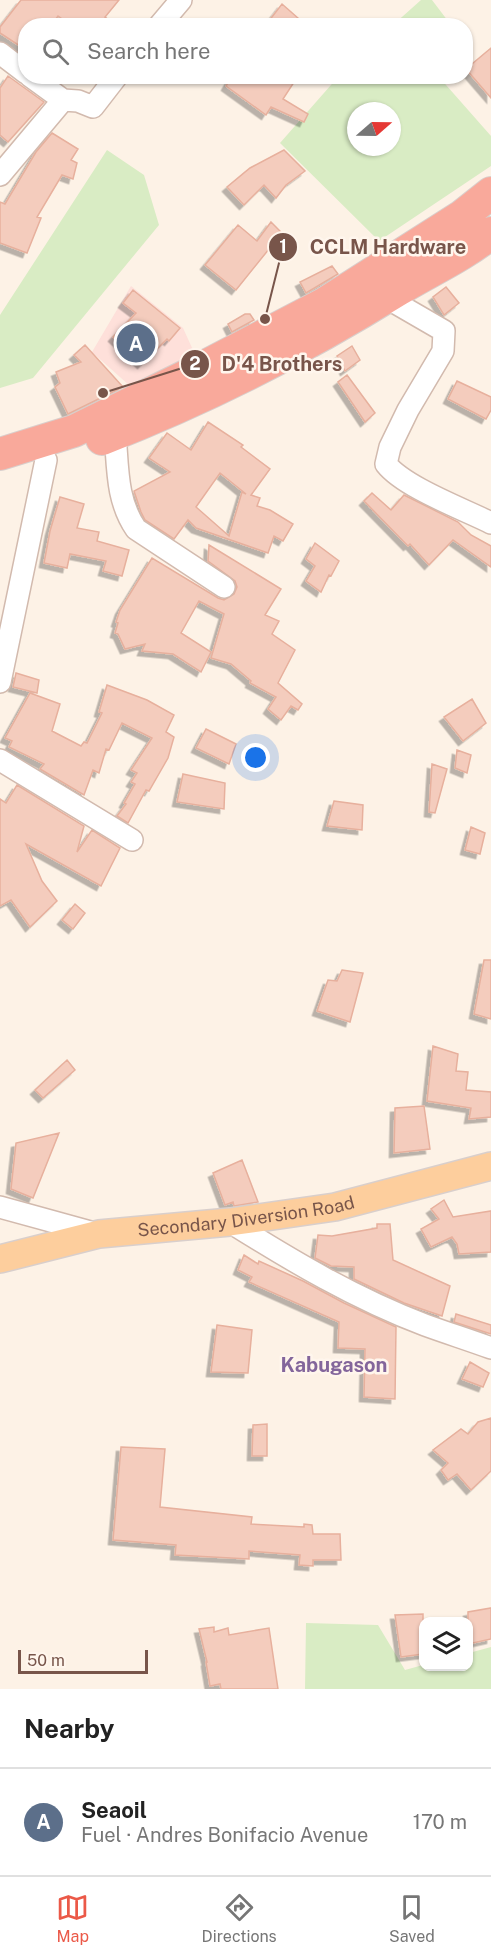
<!DOCTYPE html>
<meta charset="utf-8">
<style>
body{margin:0;font-family:"Public Sans",sans-serif;background:#f6f6f6;color:#222}
.controls{position:absolute;right:18px;bottom:18px;display:grid;overflow:hidden;border-radius:12px;box-shadow:0 2px 4px #0004}
.controls button{width:54px;height:54px;display:grid;place-items:center;padding:0;border:0;border-bottom:2px solid #e0e0e0;background:#fff;color:#222;font:30px sans-serif}
.compass{position:absolute;left:347px;top:102px;width:54px;height:54px;border-radius:50%;background:#fff;box-shadow:0 2px 4px #0004;rotate:70deg}
.scale{position:absolute;left:18px;bottom:15px;width:130px;box-sizing:border-box;padding-left:6px;border:3px solid #78554a;border-top:0;font-size:16px;line-height:21px;white-space:nowrap;color:#78554a;-webkit-text-stroke:4px #fff6ed;paint-order:stroke}
.you{position:absolute;left:256px;top:758px;width:21px;height:21px;margin:-15px;border:4px solid #fff;border-radius:50%;background:#1a73e8;box-shadow:0 0 0 9px #1a73e833}
.badge{display:grid;place-items:center;width:39px;height:39px;border-radius:50%;background:#eb5948;color:#fff;font-size:20px;font-weight:700}
.pin{position:absolute;translate:-50% -50%;border:3px solid #fff;box-shadow:0 2px 6px #0006}
.list{margin:0;padding:0;list-style:none}
h2{display:flex;justify-content:space-between;align-items:center;height:78px;margin:0;padding:0 24px;font-size:26px}
h2 small{font-size:20px;font-weight:400;color:#767676}
.list li{display:grid;grid-template-columns:39px 1fr auto;gap:18px;align-items:center;box-sizing:border-box;height:108px;padding:0 24px;border-top:2px solid #e0e0e0}
.list b{display:block;font-size:22px;white-space:nowrap}
.list p{margin:0;font-size:20px;white-space:nowrap;color:#767676}
.list em{font-size:20px;font-style:normal;color:#767676}
.icon{flex:none;width:33px;height:33px;fill:none;stroke:currentColor;stroke-width:2;stroke-linecap:round;stroke-linejoin:round}
.map{position:relative;flex:none;width:491px;height:1689px;overflow:hidden}
.search{position:absolute;background:#fff;box-shadow:0 2px 4px #0004;left:18px;right:18px;top:18px;height:66px;display:flex;align-items:center;gap:15px;box-sizing:border-box;padding:0 21px;border-radius:24px;color:#767676;font-size:22px}
.sheet{height:186px;background:#fff}
nav{display:flex;justify-content:space-around;align-items:center;box-sizing:border-box;height:84px;border-top:2px solid #e0e0e0;background:#fff;font-size:16px;color:#767676}
nav a{display:grid;justify-items:center;gap:3px}
nav .on{color:#eb5948}
.map>svg:first-child{display:block}
.commercial{fill:#fee0da}
.green{fill:#d9ecc4;fill-rule:evenodd}
.building{fill:#f4ccbd;stroke:#e7b09d;stroke-width:1.5;fill-rule:evenodd;filter:url(#shadow)}
.lines{fill:none;stroke-linecap:round;stroke-linejoin:round}
.minor-casing{stroke:#d2baae;stroke-width:24}
.major-casing{stroke:#d9cfcc;stroke-width:30}
.highway-casing{stroke:#d9cfcc;stroke-width:34}
.minor{stroke:#fff;stroke-width:21}
.major{stroke:#fdce9d;stroke-width:27}
.highway{stroke:#f9a99b;stroke-width:32}
.labels{text-anchor:middle;stroke-width:5;stroke-linejoin:round;paint-order:stroke}
.street-label{font-size:18px;fill:#78554a;stroke:#fff6ed}
.neighbourhood-label{font-size:20px;font-weight:bold;fill:#83659b;stroke:#fff6ed}
.leader{fill:none;stroke:#78554a;stroke-width:2}
.callout-dot{fill:#78554a;stroke:#fff6ed;stroke-width:2}
.mark-label{font-size:18px;text-anchor:middle;font-weight:bold;fill:#fff}
.callout-label{font-size:20px;text-anchor:middle;font-weight:bold;fill:#78554a;stroke:#fff6ed;stroke-width:5;stroke-linejoin:round;paint-order:stroke}
</style>
<div class="map">
<svg width="491" height="1689" viewBox="0 0 491 1689">
<defs>
<filter id="shadow"><feDropShadow dx="-4.5" dy="4.5" stdDeviation="0" flood-color="#0004"/></filter>
</defs>
<rect width="100%" height="100%" fill="#fdf2e6"/>
<path class="commercial" d="M 131,286 L 183,328 L 198,361 L 130,386 L 92,352 Z"/>
<path class="green" d="M 421,0 L 432,0 L 451,25 L 393,25 Z
M 338,77 L 439,77 L 491,136 L 491,166 L 379,241 L 280,143 ZM 356,111 L 392,111 L 392,147 L 356,147 Z
M 107,150 L 144,175 L 159,225 L 33,378 L 0,388 L 0,315 Z
M 306,1623 L 378,1625 L 405,1670 L 423,1665 L 468,1666 L 469,1653 L 491,1647 L 491,1689 L 305,1689 Z"/>
<path class="building" d="M 21,0 L 119,0 L 105,17 L 117,26 L 72,26 L 58,16 L 51,26 L 26,26 L 26,50 L 0,33 L 0,27 Z
M 282,4 L 307,26 L 265,26 Z
M 491,48 L 491,98 L 466,69 Z
M 8,76 L 44,102 L 8,142 L 0,135 L 0,88 Z
M 232,76 L 298,76 L 283,99 L 308,114 L 304,122 L 271,107 L 266,115 L 226,86 Z
M 52,133 L 78,149 L 71,160 L 77,163 L 73,179 L 62,175 L 37,217 L 41,218 L 27,253 L 0,243 L 0,202 L 5,204 L 36,152 Z
M 284,150 L 305,171 L 286,185 L 276,198 L 264,185 L 244,205 L 227,187 L 250,168 Z
M 271,222 L 284,235 L 276,247 L 273,244 L 236,290 L 205,265 L 238,225 L 257,241 Z
M 332,266 L 338,274 L 306,293 L 300,282 Z
M 446,287 L 459,303 L 444,315 L 433,297 Z
M 133,290 L 180,328 L 169,341 L 167,339 L 142,364 L 113,337 L 136,313 L 123,303 Z
M 245,314 L 250,314 L 254,320 L 232,332 L 228,324 Z
M 85,345 L 123,387 L 68,414 L 55,387 L 60,383 L 56,372 L 81,362 L 74,355 Z
M 352,346 L 360,360 L 345,371 L 337,356 Z
M 347,375 L 375,413 L 365,422 L 338,382 Z
M 457,381 L 491,397 L 491,410 L 486,419 L 448,399 Z
M 208,422 L 243,445 L 241,447 L 270,469 L 251,495 L 260,498 L 257,506 L 270,510 L 293,524 L 283,541 L 274,536 L 268,553 L 196,528 L 188,520 L 174,539 L 145,520 L 141,512 L 134,491 L 170,472 L 149,458 L 167,433 L 191,450 ZM 220,473 L 246,494 L 242,492 L 229,536 L 196,507 Z
M 372,493 L 391,510 L 404,495 L 458,522 L 471,535 L 491,546 L 491,567 L 453,540 L 429,565 L 410,544 L 408,546 L 364,501 Z
M 60,497 L 84,504 L 77,528 L 99,532 L 97,541 L 129,550 L 122,576 L 103,571 L 106,561 L 70,554 L 67,568 L 44,563 L 50,531 Z
M 315,543 L 339,561 L 331,576 L 329,575 L 321,592 L 306,581 L 315,566 L 306,559 Z
M 209,545 L 281,589 L 265,615 L 279,621 L 272,634 L 295,650 L 278,683 L 302,704 L 298,710 L 291,706 L 281,720 L 268,709 L 276,697 L 250,683 L 251,681 L 231,664 L 211,658 L 224,614 L 199,601 L 181,633 L 211,652 L 201,672 L 173,654 L 142,651 L 145,644 L 125,649 L 118,634 L 115,633 L 118,623 L 116,622 L 120,610 L 152,558 L 218,598 L 224,600 L 234,594 L 237,587 L 235,581 L 208,561 Z
M 16,673 L 39,680 L 37,693 L 13,687 Z
M 107,685 L 147,700 L 174,715 L 166,732 L 174,737 L 168,758 L 149,791 L 146,790 L 128,823 L 117,816 L 126,804 L 124,803 L 135,784 L 131,782 L 137,773 L 131,770 L 152,738 L 122,723 L 109,750 L 106,749 L 99,773 L 93,770 L 84,795 L 40,769 L 44,764 L 9,747 L 12,741 L 5,738 L 30,693 L 60,704 L 52,731 L 81,746 L 84,742 L 87,743 L 102,713 L 99,712 Z
M 472,699 L 486,723 L 463,741 L 444,717 Z
M 206,729 L 236,744 L 229,764 L 196,748 Z
M 457,750 L 471,755 L 467,773 L 455,768 Z
M 432,764 L 447,769 L 435,813 L 429,812 Z
M 183,774 L 225,783 L 224,809 L 177,802 Z
M 17,785 L 84,826 L 77,852 L 92,830 L 120,848 L 101,886 L 26,844 L 42,881 L 57,901 L 30,927 L 11,900 L 0,906 L 0,799 L 6,803 Z
M 334,801 L 363,805 L 362,830 L 327,826 Z
M 471,827 L 485,833 L 480,854 L 465,850 Z
M 75,904 L 85,913 L 73,929 L 62,920 Z
M 484,960 L 491,960 L 491,1019 L 474,1014 Z
M 342,970 L 363,973 L 350,1022 L 317,1011 L 328,980 L 337,981 Z
M 433,1046 L 458,1054 L 456,1071 L 468,1072 L 466,1090 L 491,1092 L 491,1117 L 469,1119 L 471,1108 L 427,1101 Z
M 67,1060 L 75,1070 L 43,1098 L 35,1090 Z
M 424,1106 L 430,1149 L 394,1153 L 395,1108 Z
M 59,1133 L 33,1198 L 11,1189 L 16,1143 Z
M 242,1160 L 258,1202 L 234,1206 L 233,1202 L 225,1205 L 213,1173 Z
M 444,1200 L 453,1217 L 491,1211 L 491,1252 L 459,1254 L 457,1244 L 452,1237 L 431,1247 L 421,1229 L 439,1219 L 431,1209 Z
M 377,1224 L 390,1224 L 393,1260 L 450,1286 L 442,1316 L 404,1303 L 354,1279 L 354,1267 L 331,1266 L 315,1258 L 318,1235 L 332,1236 L 377,1228 Z
M 244,1255 L 258,1264 L 259,1261 L 303,1281 L 344,1303 L 396,1327 L 395,1399 L 364,1397 L 365,1349 L 338,1348 L 339,1322 L 249,1282 L 252,1277 L 238,1270 Z
M 456,1314 L 491,1325 L 491,1334 L 454,1322 Z
M 217,1325 L 252,1330 L 248,1373 L 211,1372 Z
M 470,1362 L 489,1373 L 483,1387 L 462,1379 Z
M 491,1418 L 491,1471 L 471,1490 L 457,1474 L 448,1480 L 441,1470 L 448,1463 L 433,1450 L 461,1429 L 468,1434 L 478,1422 Z
M 267,1424 L 267,1456 L 252,1456 L 253,1425 Z
M 121,1447 L 165,1449 L 160,1507 L 252,1517 L 251,1524 L 304,1527 L 304,1524 L 312,1525 L 313,1534 L 340,1534 L 341,1560 L 313,1560 L 313,1566 L 299,1565 L 300,1555 L 249,1551 L 249,1559 L 175,1555 L 176,1545 L 113,1540 Z
M 491,1608 L 491,1639 L 468,1644 L 468,1612 Z
M 423,1614 L 423,1654 L 401,1657 L 395,1615 Z
M 214,1627 L 214,1632 L 228,1628 L 229,1635 L 269,1628 L 278,1689 L 221,1689 L 220,1684 L 210,1686 L 206,1662 L 207,1662 L 199,1629 Z"/>
<g class="lines">
<g class="minor-casing">
<path id="minor" d="M 159,26 L 181,0
M 0,53 L 26,73
M 30,76 L 63,100 L 78,101 L 93,107 L 117,76
M 0,175 L 63,100
M 387,298 L 444,331 L 443,351 L 408,410 L 390,447 L 386,464 C 404,487 463,509 491,523
M 115,433 C 118,467 116,500 136,529 L 224,587
M 0,682 L 46,460
M 0,760 L 132,840
M 0,1207 L 98,1234
M 230,1222 C 292,1261 356,1299 425,1325 C 447,1333 469,1340 491,1348"/>
</g>
<g class="major-casing">
<g id="major">
<path id="s1" d="M 0,1259 L 99,1234 L 230,1222 L 335,1207 L 491,1166"/>
</g>
</g>
<g class="highway-casing">
<path id="highway" d="M 102,439 C 204,399 305,348 398,290 C 429,271 463,256 491,233
M 0,454 L 74,431 L 194,372 L 324,304 L 462,216 L 491,193"/>
</g>
<use href="#minor" class="minor"/>
<use href="#major" class="major"/>
<use href="#highway" class="highway"/>
</g>
<g class="labels">
<g class="street-label">
<text dy="6" stroke="none"><textPath href="#s1" startOffset="250">Secondary Diversion Road</textPath></text>
</g>
<g class="neighbourhood-label">
<text x="334" y="1372">Kabugason</text>
</g>
</g>
<path class="leader" d="M265 319L283 247M103 393L195 364"/>
<g class="callout-dot">
<circle cx="265" cy="319" r="6"/>
<circle cx="103" cy="393" r="6"/>
<circle cx="283" cy="247" r="15"/>
<circle cx="195" cy="364" r="15"/>
</g>
<g class="mark-label">
<text x="283" y="253">1</text>
<text x="195" y="370">2</text>
</g>
<g class="callout-label">
<text x="388" y="254">CCLM Hardware</text>
<text x="282" y="371">D'4 Brothers</text>
</g>
</svg>
<div class="controls">
<button><svg class="icon" aria-label="layers" viewBox="0 0 24 24"><path d="M12 4l9 5-9 5-9-5zM3 14l9 5 9-5"/></svg></button>
</div>
<svg class="compass" viewBox="-18 -18 36 36"><path d="M0-13l5 13h-10z" fill="#e53935"/><path d="M0 13l5-13h-10z" fill="#767676"/></svg>
<div class="scale">50 m</div>
<div class="you"></div>
<div class="pin badge" style="left:136px;top:343px;background:#5c6f8a">A</div>
<div class="search"><svg class="icon" aria-label="search" viewBox="0 0 24 24"><circle cx="10" cy="10" r="6"/><path d="M15 15l6 6"/></svg>Search here</div>
</div>
<section class="sheet">
<h2>Nearby<small></small></h2>
<ul class="list">
<li><span class="badge" style="background:#5c6f8a">A</span><div><b>Seaoil</b><p>Fuel · Andres Bonifacio Avenue</p></div><em>170 m</em></li>
</ul>
</section>
<nav>
<a class="on"><svg class="icon" aria-label="map" viewBox="0 0 24 24"><path d="M3 6l6-2 6 2 6-2v14l-6 2-6-2-6 2zM9 4v14M15 6v14"/></svg>Map</a>
<a><svg class="icon" aria-label="directions" viewBox="0 0 24 24"><path d="M12 3l9 9-9 9-9-9zM9 14v-3h6M13 9l2 2-2 2"/></svg>Directions</a>
<a><svg class="icon" aria-label="saved" viewBox="0 0 24 24"><path d="M7 4h10v16l-5-4-5 4z"/></svg>Saved</a>
</nav>
